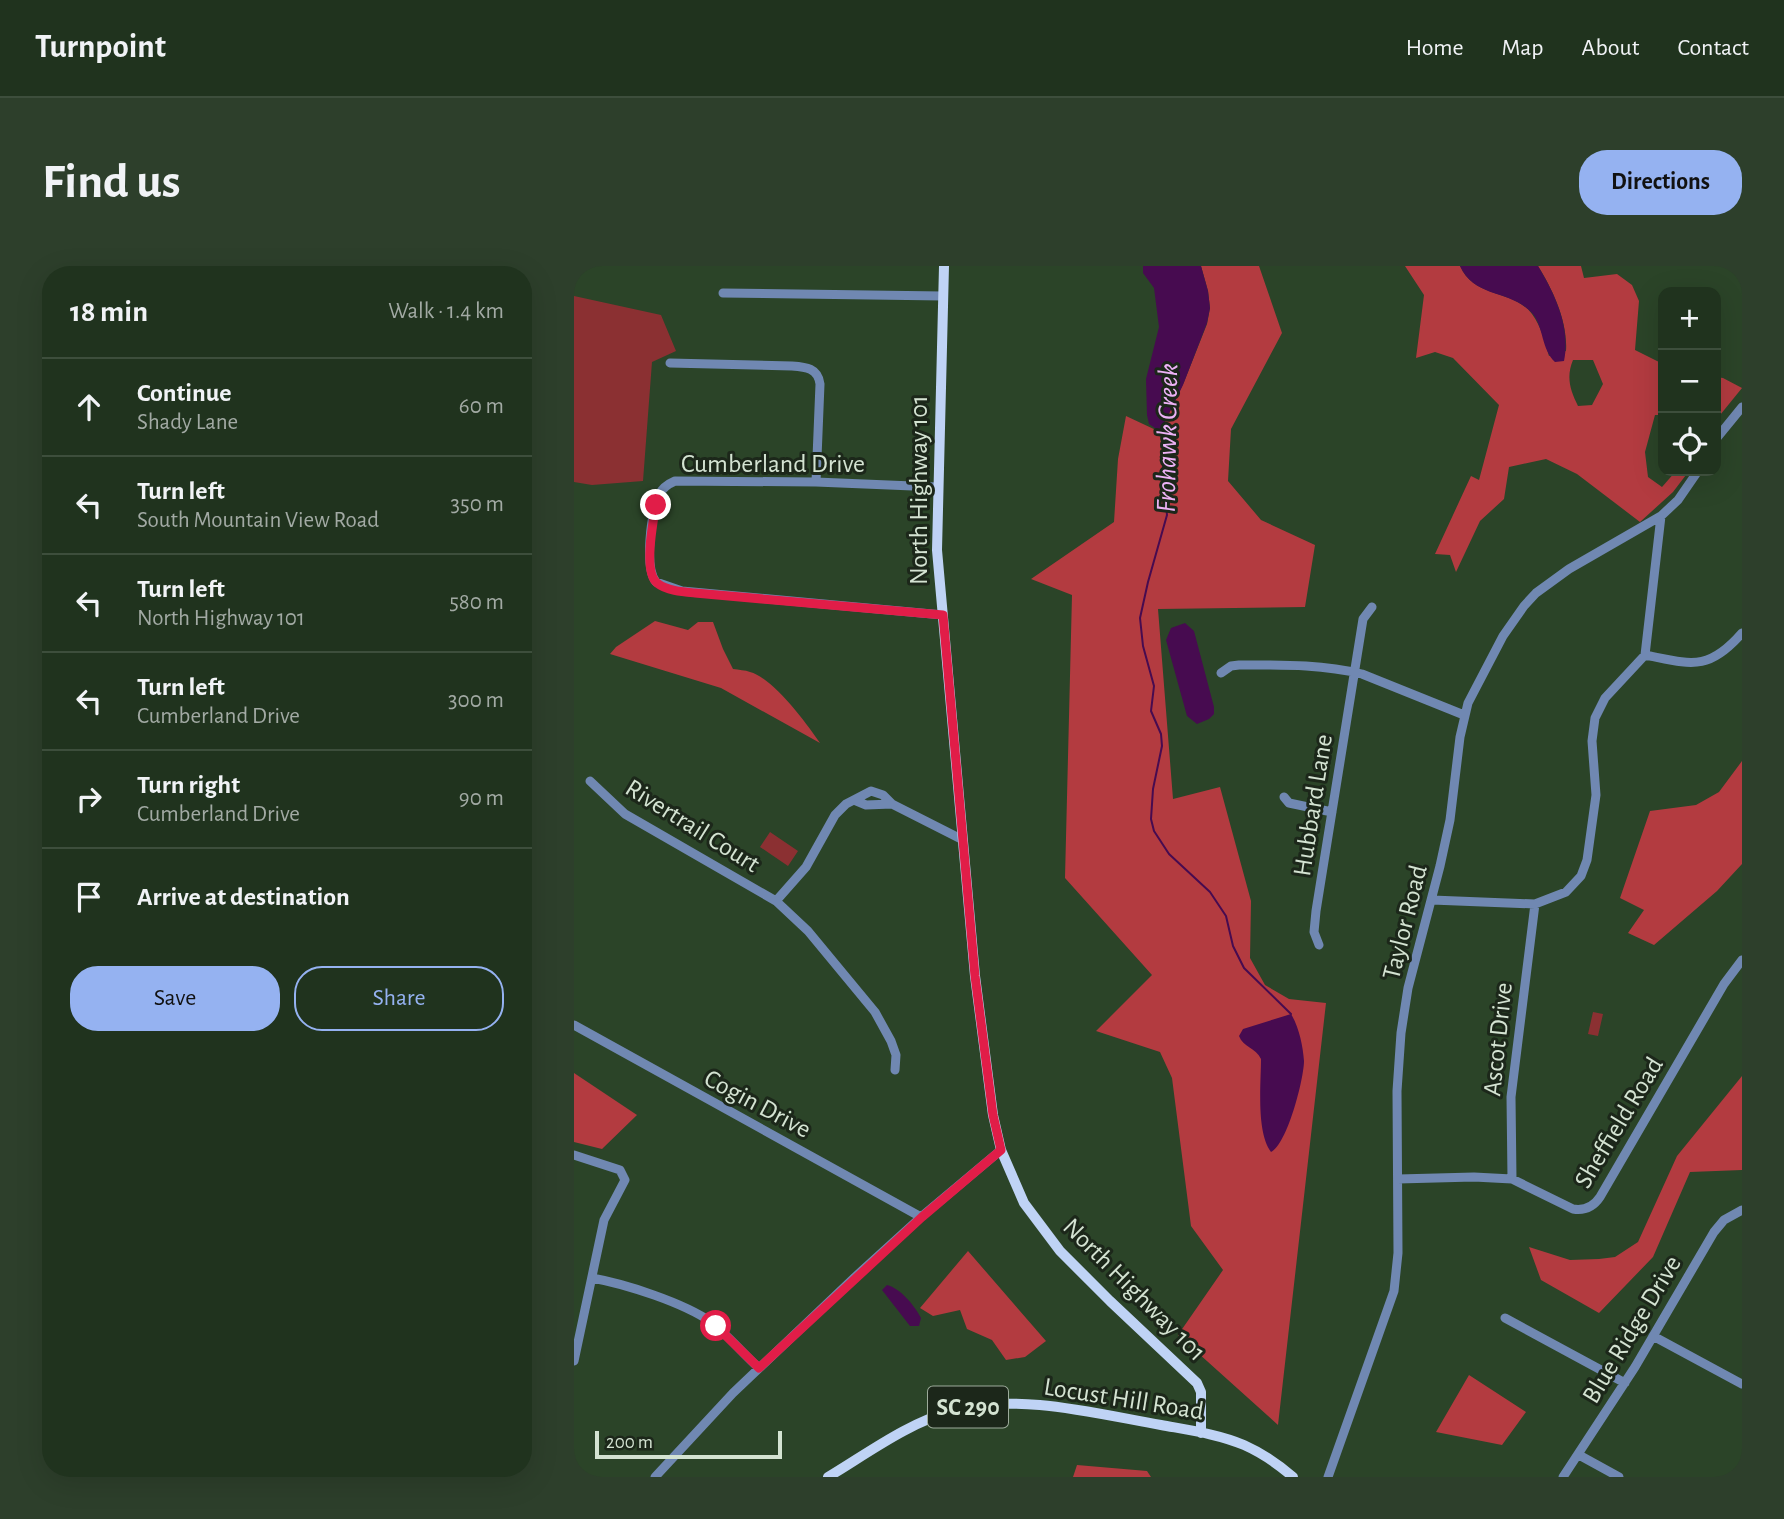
<!DOCTYPE html>
<meta charset="utf-8">
<style>
body{margin:0;font-family:"Alegreya Sans",sans-serif;background:#2d3f2b;color:#f1f3f6}
.controls{position:absolute;right:21px;top:21px;display:grid;overflow:hidden;border-radius:14px;box-shadow:0 7px 28px #0002}
.controls button{width:63px;height:63px;display:grid;place-items:center;padding:0;border:0;border-bottom:2px solid #3d4e3c;background:#20331e;color:#f1f3f6;font:35px sans-serif}
.scale{position:absolute;left:21px;bottom:18px;width:187px;box-sizing:border-box;padding-left:7px;border:4px solid #d4e3d2;border-top:0;font-size:19px;line-height:24px;white-space:nowrap;color:#d4e3d2;-webkit-text-stroke:5px #1c271a;paint-order:stroke}
.stop{position:absolute;width:21px;height:21px;margin:-16px;border:5px solid #e11d48;border-radius:50%;background:#fff}
.stop.end{background:#e11d48;border-color:#fff;box-shadow:0 2px 7px #0008}
.list{margin:0;padding:0;list-style:none}
h2{display:flex;justify-content:space-between;align-items:center;height:91px;margin:0;padding:0 28px;font-size:30px}
h2 small{font-size:23px;font-weight:400;color:#a2aaa4}
.list li{display:grid;grid-template-columns:46px 1fr auto;gap:21px;align-items:center;box-sizing:border-box;height:98px;padding:0 28px;border-top:2px solid #3d4e3c}
.list b{display:block;font-size:26px;white-space:nowrap}
.list p{margin:0;font-size:23px;white-space:nowrap;color:#a2aaa4}
.list em{font-size:23px;font-style:normal;color:#a2aaa4}
.actions{display:flex;gap:14px;padding:21px 28px}
.actions a{flex:1;padding:16px 0;border:2px solid #95b2f1;border-radius:28px;text-align:center;font-size:24px;color:#95b2f1}
.actions .main{background:#95b2f1;color:#111}
.icon{flex:none;width:38px;height:38px;fill:none;stroke:currentColor;stroke-width:2;stroke-linecap:round;stroke-linejoin:round}
.map{position:relative;flex:none;width:1168px;height:1211px;overflow:hidden;border-radius:28px}
header{display:flex;align-items:center;gap:42px;box-sizing:border-box;height:98px;padding:0 35px;background:#20331e;border-bottom:2px solid #3d4e3c}
header strong{font-size:33px}
nav{display:flex;gap:38px;margin-inline-start:auto;font-size:24px}
.intro{display:flex;align-items:center;justify-content:space-between;box-sizing:border-box;height:168px;padding:0 42px}
h1{margin:0;font-size:49px}
.button{padding:18px 32px;border-radius:28px;background:#95b2f1;color:#111;font-size:24px;font-weight:700}
main{display:flex;gap:42px;padding:0 42px}
aside{flex:1;background:#20331e;border-radius:28px;box-shadow:0 7px 28px #0002}
.map>svg:first-child{display:block}
.green{fill:#8b3032}
.forest{fill:#b33b40;fill-rule:evenodd}
.water{fill:#470b50}
.lines{fill:none;stroke-linecap:round;stroke-linejoin:round}
.stream{stroke:#470b50;stroke-width:2}
.minor{stroke:#7088b2;stroke-width:9}
.major{stroke:#bfd3f5;stroke-width:10}
.route{stroke:#e11d48;stroke-width:9}
.labels{text-anchor:middle;stroke-width:6;stroke-linejoin:round;paint-order:stroke}
.shield{fill:#1c271a;stroke:#9dab9b;stroke-width:2}
.shield-label{font-size:24px;font-weight:bold;fill:#d4e3d2}
.street-label{font-size:26px;fill:#d4e3d2;stroke:#1c271a}
.water-label{font-size:28px;font-style:italic;fill:#edb2f6;stroke:#1c271a}
</style>
<header>
<strong>Turnpoint</strong>
<nav><a>Home</a><a>Map</a><a>About</a><a>Contact</a></nav>
</header>
<div class="intro"><h1>Find us</h1><a class="button">Directions</a></div>
<main>
<aside>
<h2>18 min<small>Walk · 1.4 km</small></h2>
<ul class="list">
<li><svg class="icon" aria-label="ahead" viewBox="0 0 24 24"><path d="M12 20V5M6 11l6-6 6 6"/></svg><div><b>Continue</b><p>Shady Lane</p></div><em>60 m</em></li>
<li><svg class="icon" aria-label="left" viewBox="0 0 24 24"><path d="M17 20v-9H6M10 6l-5 5 5 5"/></svg><div><b>Turn left</b><p>South Mountain View Road</p></div><em>350 m</em></li>
<li><svg class="icon" aria-label="left" viewBox="0 0 24 24"><path d="M17 20v-9H6M10 6l-5 5 5 5"/></svg><div><b>Turn left</b><p>North Highway 101</p></div><em>580 m</em></li>
<li><svg class="icon" aria-label="left" viewBox="0 0 24 24"><path d="M17 20v-9H6M10 6l-5 5 5 5"/></svg><div><b>Turn left</b><p>Cumberland Drive</p></div><em>300 m</em></li>
<li><svg class="icon" aria-label="right" viewBox="0 0 24 24"><path d="M7 20v-9h11M14 6l5 5-5 5"/></svg><div><b>Turn right</b><p>Cumberland Drive</p></div><em>90 m</em></li>
<li><svg class="icon" aria-label="arrive" viewBox="0 0 24 24"><path d="M6 21V4h12l-3 4 3 4H6"/></svg><div><b>Arrive at destination</b></div></li>
</ul>
<div class="actions"><a class="main">Save</a><a>Share</a></div>
</aside>
<div class="map">
<svg width="1168" height="1211" viewBox="0 0 1168 1211">
<rect width="100%" height="100%" fill="#2b4428"/>
<path class="green" d="M 0,30 L 87,49 L 102,85 L 78,96 L 69,215 L 18,219 L 0,216 Z
M 196,566 L 224,585 L 214,600 L 186,581 Z
M 1019,746 L 1029,748 L 1024,770 L 1014,768 Z"/>
<path class="forest" d="M 627,0 L 685,0 L 708,67 L 657,163 L 654,215 L 687,254 L 741,279 L 731,341 L 584,343 L 599,533 L 646,521 L 677,635 L 676,692 L 691,719 L 715,733 L 752,737 L 704,1159 L 604,1069 L 649,1004 L 617,960 L 598,812 L 586,786 L 522,765 L 578,709 L 491,612 L 498,329 L 457,313 L 540,256 L 544,193 L 552,150 L 584,165 L 588,162 L 610,116 L 633,58 L 636,42 L 634,25 Z
M 831,0 L 886,0 C 901,33 939,23 958,48 C 967,60 971,76 975,90 L 992,85 C 994,56 979,24 964,0 L 1007,0 L 1010,12 L 1043,8 L 1058,19 L 1065,35 L 1061,84 L 1089,98 L 1089,149 L 1081,149 L 1071,186 L 1074,211 L 1088,221 L 1102,205 L 1115,205 L 1099,226 L 1066,256 L 1003,208 L 972,193 L 935,201 L 930,233 L 906,255 L 882,306 L 876,289 L 861,288 L 897,210 L 905,214 L 925,139 L 879,92 L 861,86 L 842,92 L 850,29 ZM 999,94 L 1019,94 L 1029,118 L 1018,139 L 1004,140 C 996,124 992,111 999,94 Z
M 1142,111 L 1149,112 L 1168,122 L 1142,154 Z
M 81,355 L 114,364 L 124,356 L 139,356 L 149,383 L 159,403 C 165,404 171,404 176,406 C 199,412 233,458 246,477 L 147,422 L 36,388 L 42,381 Z
M 1168,495 L 1168,598 L 1143,625 L 1080,679 L 1054,667 L 1070,644 L 1046,632 L 1076,545 L 1122,539 L 1145,526 Z
M 0,807 L 63,849 L 28,883 L 0,876 Z
M 1168,810 L 1168,904 L 1116,906 L 1079,991 L 1025,1047 L 967,1014 L 955,981 L 996,994 L 1025,993 L 1041,991 L 1064,976 L 1103,890 Z
M 394,985 L 472,1075 L 451,1091 L 432,1094 L 418,1074 L 393,1063 L 386,1044 L 359,1050 L 346,1042 Z
M 895,1109 L 952,1146 L 928,1179 L 862,1166 Z
M 503,1199 L 573,1205 L 577,1211 L 499,1211 Z"/>
<path class="water" d="M 569,0 L 627,0 L 634,25 L 636,42 L 633,57 L 609,119 L 588,162 L 585,165 L 575,158 L 573,149 L 572,113 L 585,61 L 580,22 L 569,7 Z
M 886,0 L 964,0 C 981,28 997,62 990,95 L 981,96 C 967,83 970,61 958,47 C 936,23 901,33 886,0 Z
M 611,357 L 620,365 L 640,441 L 640,448 L 635,453 L 623,458 L 613,450 L 592,374 L 597,362 Z
M 717,748 C 725,761 729,780 730,795 C 730,813 713,879 697,886 C 682,866 687,818 687,793 C 682,782 669,781 665,770 L 669,763 Z
M 313,1019 C 326,1022 341,1040 347,1052 L 345,1060 L 336,1060 L 308,1024 Z"/>
<g class="lines">
<path class="stream" d="M 590,159 L 589,202 L 593,249 L 574,316 L 566,352 L 569,380 L 580,420 L 577,445 L 587,468 L 588,480 L 579,523 L 577,553 L 580,565 L 595,588 L 636,626 L 652,650 L 659,680 L 670,702 L 717,748"/>
<path class="minor" d="M 149,27 L 369,30
M 96,97 L 218,100 C 232,101 244,102 246,118 L 242,216
M 1142,173 L 1168,141
M 363,221 L 242,216 L 101,215 C 94,218 88,222 85,229 C 77,247 70,301 82,316 L 108,325 L 369,349
M 1071,389 C 1117,398 1134,406 1168,367
M 647,407 L 657,400 L 665,399 C 707,399 747,398 788,408 L 890,449
M 16,515 L 51,548 L 202,635 L 234,665 L 301,746 L 317,775 L 322,789 L 321,804
M 710,531 L 715,537 L 758,546
M 280,534 L 292,539 L 318,538
M 858,634 L 961,638 L 992,626 L 1007,610 L 1013,594 L 1022,529 L 1018,475 L 1021,452 L 1031,432 L 1071,389 L 1087,250
M 202,635 L 232,601 L 261,549 L 272,538 L 297,525 L 309,529 L 318,538 L 389,574
M 745,679 L 740,666 L 742,645 L 789,353 L 798,341
M 0,759 L 347,951
M 0,889 L 46,904 L 51,914 L 30,954 L 0,1095
M 824,913 L 900,911 L 938,913 L 999,943 C 1011,945 1020,940 1026,931 L 1150,718 L 1168,694
M 938,913 L 937,831 L 961,638
M 18,1012 C 52,1018 110,1037 137,1056 C 154,1069 169,1088 185,1102
M 931,1052 L 1051,1117
M 1079,1070 L 1168,1118
M 1005,1189 L 1045,1211
M 81,1211 L 159,1127 L 281,1011 L 347,951 L 427,884
M 754,1211 L 820,1025 L 824,987 L 823,825 L 827,767 L 834,722 L 866,600 L 876,554 L 886,471 L 894,437 L 929,370 L 950,340 L 962,327 L 995,303 L 1087,250 L 1104,234 L 1124,205
M 989,1211 L 1061,1101 L 1140,966 L 1150,954 L 1168,944"/>
<path class="major" d="M 370,0 L 363,284 L 401,710 L 419,849 L 427,884 L 450,937 L 486,985 L 536,1035 L 623,1117 L 627,1126 L 627,1167
M 254,1211 C 294,1187 335,1156 381,1144 C 445,1127 523,1148 587,1159 C 614,1164 644,1168 670,1179 C 688,1187 704,1198 719,1211"/>
</g>
<g class="lines">
<path class="route" d="M 82,239 C 79,256 69,306 83,317 C 93,325 109,326 121,327 L 369,349 L 401,710 L 419,849 L 427,884 L 348,951 L 185,1102 L 142,1060"/>
</g>
<g class="labels">
<rect class="shield" x="354" y="1120.5" width="80" height="41" rx="5"/>
<g class="shield-label">
<text x="394" y="1149">SC 290</text>
</g>
<g class="street-label">
<text x="199" y="206">Cumberland Drive</text>
<text transform="translate(344 224) rotate(-90)" y="9">North Highway 101</text>
<text transform="translate(738 539) rotate(-81)" y="9">Hubbard Lane</text>
<text transform="translate(119 559) rotate(32)" y="9">Rivertrail Court</text>
<text transform="translate(830 656) rotate(-76)" y="9">Taylor Road</text>
<text transform="translate(923 773) rotate(-84)" y="9">Ascot Drive</text>
<text transform="translate(184 837) rotate(28)" y="9">Cogin Drive</text>
<text transform="translate(1044 856) rotate(-59)" y="9">Sheffield Road</text>
<text transform="translate(561 1023) rotate(45)" y="9">North Highway 101</text>
<text transform="translate(1057 1063) rotate(-59)" y="9">Blue Ridge Drive</text>
<text transform="translate(550 1132) rotate(9)" y="9">Locust Hill Road</text>
</g>
<g class="water-label">
<text transform="translate(592 172) rotate(-89)" y="10">Frohawk Creek</text>
</g>
</g>
</svg>
<div class="controls">
<button>+</button>
<button>−</button>
<button><svg class="icon" aria-label="locate" viewBox="0 0 24 24"><circle cx="12" cy="12" r="6"/><path d="M12 2v4M12 18v4M2 12h4M18 12h4"/></svg></button>
</div>
<div class="scale">200 m</div>
<div class="stop" style="left:142px;top:1060px"></div>
<div class="stop end" style="left:82px;top:239px"></div>
</div>
</main>
